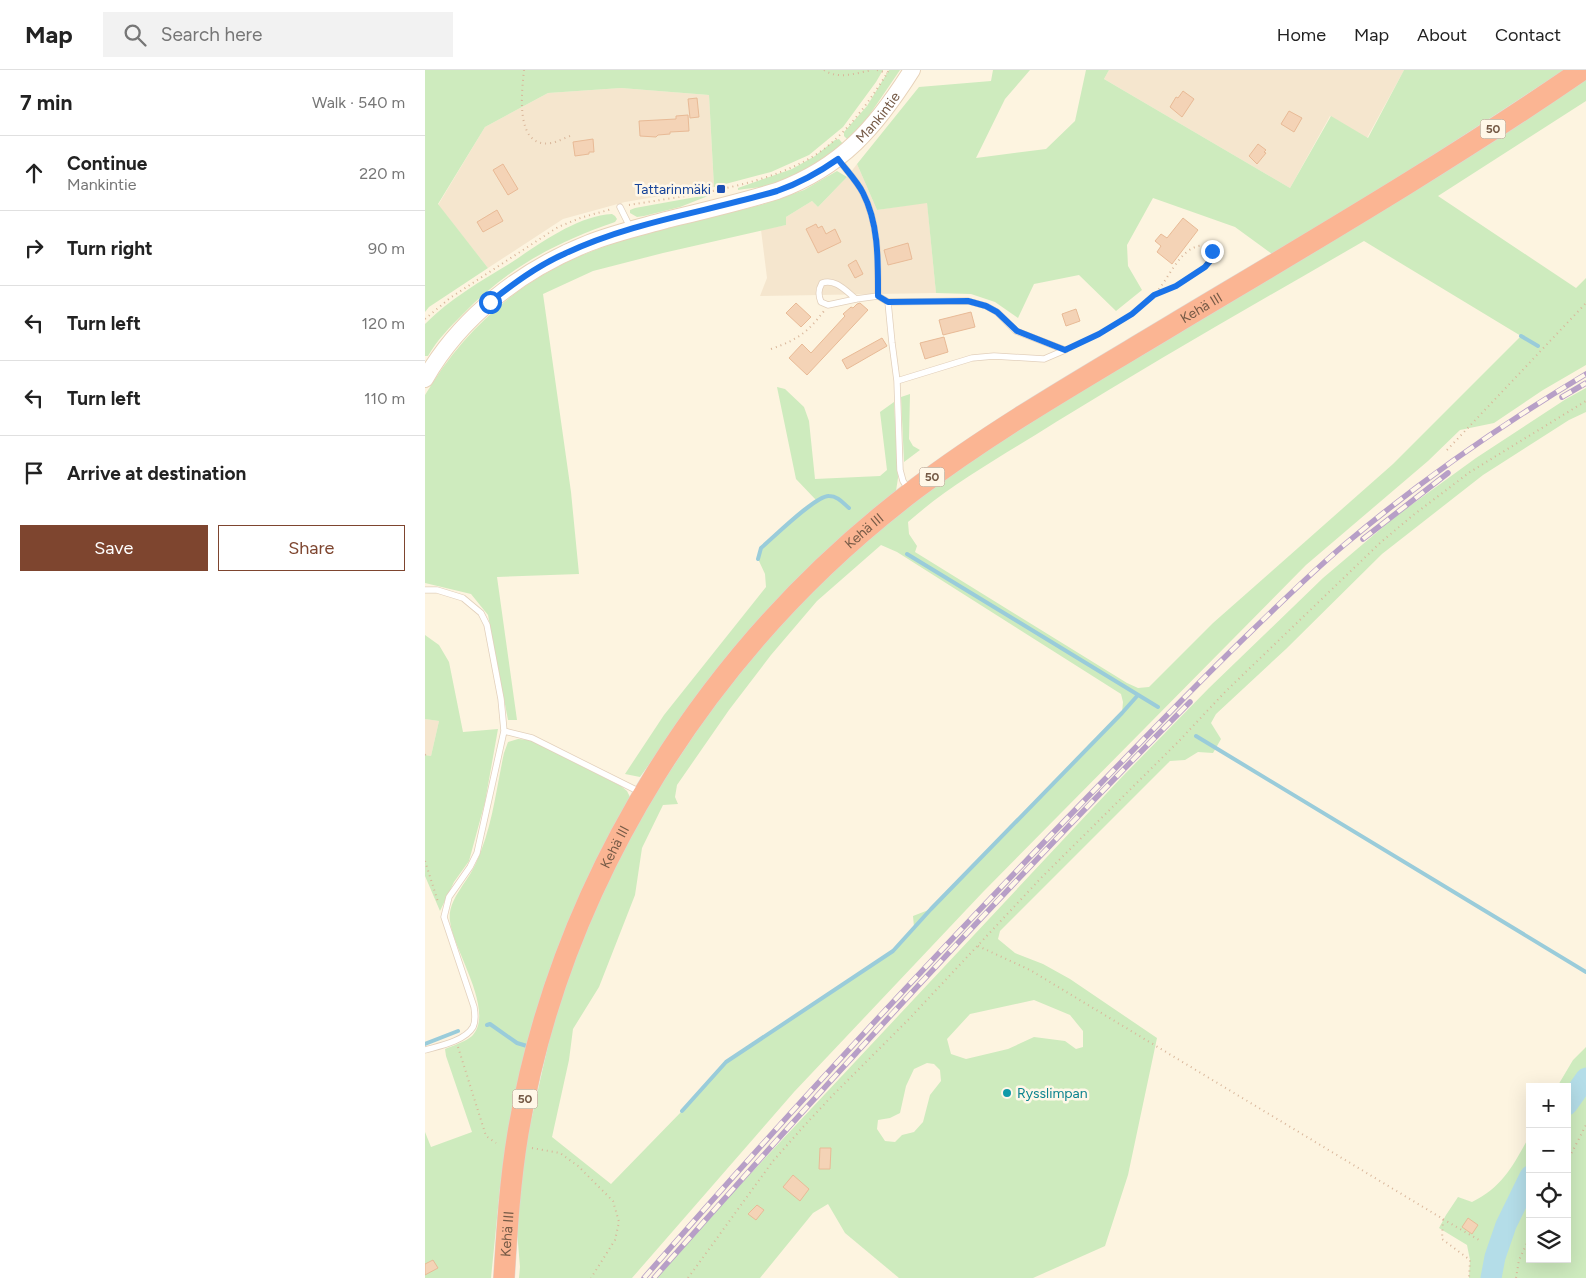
<!DOCTYPE html>
<meta charset="utf-8">
<style>
body{margin:0;font-family:Figtree,sans-serif;background:#f2f2f2;color:#222}
.controls{position:absolute;right:15px;bottom:15px;display:grid;overflow:hidden;border-radius:0px;box-shadow:0 5px 20px #0002}
.controls button{width:45px;height:45px;display:grid;place-items:center;padding:0;border:0;border-bottom:1px solid #e0e0e0;background:#fff;color:#222;font:25px sans-serif}
.stop{position:absolute;width:15px;height:15px;margin:-11px;border:4px solid #1a73e8;border-radius:50%;background:#fff}
.stop.end{background:#1a73e8;border-color:#fff;box-shadow:0 1px 5px #0008}
.list{margin:0;padding:0;list-style:none}
h2{display:flex;justify-content:space-between;align-items:center;height:65px;margin:0;padding:0 20px;font-size:21px}
h2 small{font-size:16px;font-weight:400;color:#767676}
.list li{display:grid;grid-template-columns:32px 1fr auto;gap:15px;align-items:center;box-sizing:border-box;height:75px;padding:0 20px;border-top:1px solid #e0e0e0}
.list b{display:block;font-size:19px;white-space:nowrap}
.list p{margin:0;font-size:16px;white-space:nowrap;color:#767676}
.list em{font-size:16px;font-style:normal;color:#767676}
.actions{display:flex;gap:10px;padding:15px 20px}
.actions a{flex:1;padding:11px 0;border:1px solid #7e452f;border-radius:0px;text-align:center;font-size:18px;color:#7e452f}
.actions .main{background:#7e452f;color:#fff}
.icon{flex:none;width:28px;height:28px;fill:none;stroke:currentColor;stroke-width:2;stroke-linecap:round;stroke-linejoin:round}
.map{position:relative;flex:none;width:1161px;height:1208px;overflow:hidden}
header{display:flex;align-items:center;gap:30px;box-sizing:border-box;height:70px;padding:0 25px;background:#fff;border-bottom:1px solid #e0e0e0}
header strong{font-size:24px}
nav{display:flex;gap:28px;margin-inline-start:auto;font-size:18px}
.search{width:350px;height:45px;background:#f2f2f2;display:flex;align-items:center;gap:12px;box-sizing:border-box;padding:0 18px;border-radius:0px;color:#767676;font-size:19px}
main{display:flex}
aside{flex:1;background:#fff}
.map>svg:first-child{display:block}
.residential{fill:#f5e6ce}
.green{fill:#ceebbe;fill-rule:evenodd}
.lines{fill:none;stroke-linecap:round;stroke-linejoin:round}
.stream{stroke:#9accda;stroke-width:4}
.river{stroke:#b4dde8;stroke-width:21}
.building{fill:#f4d3b6;stroke:#e8ba96}
.lane-casing{stroke:#e2d0bc;stroke-width:7}
.secondary-casing{stroke:#e7d2b9;stroke-width:18}
.highway-casing{stroke:#ded7d3;stroke-width:22}
.path{stroke:#d9b69a;stroke-width:2;stroke-dasharray:1 4;stroke-linecap:butt}
.lane{stroke:#fff;stroke-width:5.5}
.secondary{stroke:#fff;stroke-width:16}
.highway{stroke:#fbb593;stroke-width:21}
.rail-casing{stroke:#b79fc7;stroke-width:5.5}
.rail{stroke:#fff7e8;stroke-width:4;stroke-dasharray:11;stroke-linecap:butt}
.route{stroke:#1a73e8;stroke-width:6}
.transit-dot{fill:#1a4fb4;stroke:#fff7e8;stroke-width:2}
.culture-dot{fill:#0f9aa8;stroke:#fff7e8;stroke-width:2}
.labels{text-anchor:middle;stroke-width:5;stroke-linejoin:round;paint-order:stroke}
.shield{fill:#fff7e8;stroke:#9e8977;stroke-width:1}
.shield-label{font-size:12px;font-weight:bold;fill:#755a46}
.street-label{font-size:14px;fill:#755a46;stroke:#fff7e8}
.transit-label{font-size:14px;fill:#164399;stroke:#fff7e8;text-anchor:end}
.culture-label{font-size:14px;fill:#0d838f;stroke:#fff7e8;text-anchor:start}
</style>
<header>
<strong>Map</strong>
<div class="search"><svg class="icon" aria-label="search" viewBox="0 0 24 24"><circle cx="10" cy="10" r="6"/><path d="M15 15l6 6"/></svg>Search here</div>
<nav><a>Home</a><a>Map</a><a>About</a><a>Contact</a></nav>
</header>
<main>
<aside>
<h2>7 min<small>Walk · 540 m</small></h2>
<ul class="list">
<li><svg class="icon" aria-label="ahead" viewBox="0 0 24 24"><path d="M12 20V5M6 11l6-6 6 6"/></svg><div><b>Continue</b><p>Mankintie</p></div><em>220 m</em></li>
<li><svg class="icon" aria-label="right" viewBox="0 0 24 24"><path d="M7 20v-9h11M14 6l5 5-5 5"/></svg><div><b>Turn right</b></div><em>90 m</em></li>
<li><svg class="icon" aria-label="left" viewBox="0 0 24 24"><path d="M17 20v-9H6M10 6l-5 5 5 5"/></svg><div><b>Turn left</b></div><em>120 m</em></li>
<li><svg class="icon" aria-label="left" viewBox="0 0 24 24"><path d="M17 20v-9H6M10 6l-5 5 5 5"/></svg><div><b>Turn left</b></div><em>110 m</em></li>
<li><svg class="icon" aria-label="arrive" viewBox="0 0 24 24"><path d="M6 21V4h12l-3 4 3 4H6"/></svg><div><b>Arrive at destination</b></div></li>
</ul>
<div class="actions"><a class="main">Save</a><a>Share</a></div>
</aside>
<div class="map">
<svg width="1161" height="1208" viewBox="0 0 1161 1208">
<rect width="100%" height="100%" fill="#fdf4e0"/>
<path class="residential" d="M 684,0 L 979,0 L 942,68 L 905,46 L 865,118 L 679,9 Z
M 196,18 L 284,25 L 289,117 L 200,132 L 138,149 L 63,198 L 13,135 L 60,57 L 123,23 Z
M 432,94 L 452,140 L 502,132 L 511,223 L 335,226 L 342,208 L 336,160 L 361,155 L 361,147 L 387,131 L 393,137 L 422,107 Z
M 0,649 L 14,651 L 6,686 L 0,685 Z"/>
<path class="green" d="M 0,0 L 458,0 L 451,12 L 418,57 L 384,85 L 346,102 L 289,117 L 284,25 L 196,18 L 123,23 L 60,57 L 13,134 L 63,198 L 4,237 L 0,242 Z
M 464,0 L 475,0 L 441,50 L 423,70 L 419,66 L 419,62 L 442,36 Z
M 568,0 L 605,0 L 580,29 L 551,88 L 621,79 L 650,51 L 661,0 L 684,0 L 679,9 L 865,118 L 906,46 L 943,68 L 979,0 L 1139,0 L 984,101 L 847,184 L 810,157 L 728,128 L 702,175 L 703,196 L 717,220 L 691,241 L 654,205 L 609,214 L 593,248 L 570,232 L 546,224 L 511,223 L 502,133 L 452,140 L 432,94 L 494,17 L 566,11 Z
M 1161,9 L 1161,31 L 1013,126 L 1151,218 L 1161,208 L 1161,295 L 1118,320 L 1069,353 L 1035,360 L 1003,391 L 881,495 L 558,822 L 369,1022 L 207,1208 L 94,1208 L 95,1197 L 91,1149 L 103,1064 L 131,940 L 175,825 L 225,731 L 289,635 L 367,540 L 440,469 L 515,411 L 614,345 ZM 939,171 L 1096,266 L 968,394 L 788,553 L 724,617 L 713,618 L 702,613 L 490,482 L 492,476 L 484,464 L 483,452 C 527,413 581,384 631,352 C 732,290 835,231 939,171 ZM 456,475 L 472,482 L 696,624 L 698,632 L 697,643 L 506,839 L 488,846 L 489,857 L 468,881 L 301,992 L 257,1041 L 186,1114 L 127,1067 L 144,990 L 148,959 L 174,917 L 210,825 L 217,778 L 238,735 L 253,734 L 250,727 L 252,715 L 304,640 L 346,585 L 392,531 Z
M 414,69 L 418,74 C 395,91 371,108 344,116 C 334,118 323,118 313,120 L 313,118 L 367,99 L 390,86 L 410,70 Z
M 412,101 L 422,107 L 393,137 L 387,131 L 361,147 L 361,155 L 238,183 L 168,201 L 118,224 L 146,422 L 154,504 L 72,507 L 92,650 L 83,650 L 63,545 L 46,524 L 0,513 L 0,325 C 39,259 97,207 170,180 C 224,159 282,149 339,134 L 379,120 Z
M 282,125 L 283,126 L 255,137 L 219,146 L 212,147 L 205,143 L 205,140 L 210,138 Z
M 187,144 L 190,146 L 192,149 L 190,152 C 129,173 83,198 38,244 C 25,257 12,270 3,286 L 0,286 L 0,254 C 25,229 54,212 84,194 C 113,175 151,146 187,144 Z
M 352,317 L 360,319 L 379,337 L 384,351 L 390,409 L 455,406 L 462,400 L 455,342 L 469,332 L 473,408 L 471,421 L 394,487 L 305,582 L 215,707 L 200,704 L 239,645 L 341,517 L 340,504 L 333,489 L 336,478 L 391,430 L 371,409 Z
M 1161,318 L 1161,342 L 1144,350 L 1058,405 L 957,484 L 861,579 L 791,644 L 786,653 L 796,669 L 788,683 L 773,682 L 760,690 L 745,691 L 575,861 L 573,869 L 590,883 L 618,894 L 645,909 L 732,968 L 703,1105 L 680,1176 L 608,1208 L 474,1208 L 420,1163 L 403,1134 L 388,1143 L 335,1208 L 232,1208 L 297,1134 L 695,709 L 784,618 L 898,508 L 971,446 L 1051,388 L 1141,329 ZM 609,930 L 645,945 L 658,961 L 658,977 L 651,979 L 640,971 L 609,967 L 583,979 L 541,989 L 526,984 L 522,969 L 545,944 ZM 502,993 L 509,994 L 515,1000 L 516,1011 L 505,1025 L 498,1052 L 489,1062 L 477,1065 L 470,1072 L 460,1071 L 452,1059 L 453,1050 L 465,1048 L 475,1043 L 481,1016 L 489,999 Z
M 485,324 L 484,369 L 488,376 L 495,380 L 479,392 L 476,327 Z
M 0,565 L 14,575 L 24,592 L 38,662 L 73,659 L 60,732 L 44,791 L 29,812 L 15,841 L 0,806 L 0,685 L 6,686 L 14,651 L 0,649 Z
M 93,669 L 105,670 L 196,716 L 202,721 L 205,727 L 145,847 L 126,898 L 101,981 L 75,1118 L 66,1208 L 0,1208 L 0,1062 L 6,1077 L 47,1062 L 21,986 L 20,979 C 27,976 42,971 47,966 C 71,941 28,880 25,851 C 22,830 43,812 51,793 C 67,759 71,720 79,683 L 83,672 Z
M 1161,977 L 1161,1208 L 1044,1208 L 1045,1190 L 1042,1175 L 1014,1158 L 1021,1145 L 1033,1127 L 1047,1132 C 1078,1117 1089,1094 1105,1065 L 1105,1189 L 1142,1189 L 1142,1017 L 1132,1017 L 1148,990 Z"/>
<g class="lines">
<path class="stream" d="M 1096,266 L 1113,276
M 482,484 L 733,637
M 333,489 L 336,478 C 348,468 391,425 404,426 C 413,426 418,433 424,438
M 771,666 L 1161,902
M 62,955 L 65,954 L 92,973 L 102,976
M 0,974 L 33,961
M 257,1041 L 301,992 L 468,881 L 506,839 L 697,643 L 713,625"/>
<path class="river" d="M 1142,1035 L 1161,1008
M 1066,1208 L 1070,1187 L 1081,1155 L 1105,1106"/>
</g>
<path class="building" d="M 758,21 L 769,29 L 757,47 L 745,37 L 751,27 L 753,28 Z
M 272,28 L 274,47 L 265,48 L 263,29 Z
M 864,41 L 877,48 L 869,62 L 856,54 Z
M 263,45 L 264,61 L 245,62 L 245,64 L 233,65 L 231,67 L 215,66 L 214,51 L 251,49 L 251,46 Z
M 168,69 L 169,82 L 164,82 L 164,84 L 150,86 L 148,72 Z
M 833,74 L 841,80 L 839,82 L 841,83 L 832,94 L 824,86 Z
M 78,94 L 93,119 L 83,125 L 68,100 Z
M 72,140 L 78,151 L 58,162 L 52,152 Z
M 758,148 L 773,160 L 747,194 L 732,182 L 736,176 L 730,171 L 736,164 L 742,168 Z
M 391,154 L 393,158 L 397,156 L 401,164 L 410,159 L 416,172 L 393,183 L 381,159 Z
M 483,173 L 487,189 L 463,195 L 459,180 Z
M 431,190 L 438,204 L 430,208 L 423,195 Z
M 371,233 L 386,247 L 376,257 L 361,243 Z
M 435,233 L 443,240 L 382,305 L 364,288 L 377,274 L 386,283 L 420,246 L 418,244 L 426,237 L 428,238 L 432,234 Z
M 651,239 L 655,251 L 641,256 L 637,244 Z
M 546,242 L 550,257 L 518,265 L 514,250 Z
M 519,267 L 523,282 L 500,289 L 495,273 Z
M 457,268 L 462,276 L 422,299 L 417,290 Z
M 395,1078 L 406,1078 L 405,1099 L 394,1099 Z
M 368,1105 L 384,1119 L 375,1131 L 358,1117 Z
M 332,1135 L 339,1140 L 331,1150 L 323,1144 Z
M 1043,1148 L 1053,1155 L 1047,1164 L 1037,1157 Z
M 8,1190 L 13,1198 L 0,1205 L 0,1194 Z"/>
<g class="lines">
<g class="lane-casing">
<path id="lane" d="M 413,89 C 421,100 432,111 438,123 C 454,154 453,192 453,226 L 431,229 L 403,235 L 396,232 C 393,225 393,220 397,213 C 410,208 421,221 431,229
M 195,137 L 205,157
M 453,226 L 463,232 L 467,273 L 472,311 L 475,400 L 478,411 L 484,420
M 463,232 L 543,231 L 561,236 L 572,242 L 591,261 L 640,280
M 472,311 L 547,288 L 569,286 L 619,289 L 640,280
M 0,520 L 12,520 L 38,528 L 56,543 L 62,555 L 76,629 L 79,661 L 52,783 L 45,797 L 24,827 L 19,847 L 49,937 C 50,943 51,951 48,957 C 40,971 14,976 0,980
M 79,661 L 107,668 L 215,722"/>
</g>
<g class="secondary-casing">
<g id="secondary">
<path id="s1" d="M 0,309 C 36,246 98,199 164,173 C 189,163 216,157 241,150 C 278,141 316,132 352,121 C 417,97 451,57 487,0"/>
</g>
</g>
<g class="highway-casing">
<g id="highway">
<path id="s2" d="M 79,1208 C 82,1159 85,1111 93,1063 C 136,809 284,576 489,420 C 571,358 661,307 749,254 C 886,172 1025,91 1157,0"/>
</g>
</g>
<path class="path" d="M 99,0 C 97,21 89,79 126,73 C 133,72 141,67 148,65
M 399,0 C 413,10 432,3 447,0
M 452,0 L 462,3
M 204,135 C 264,125 349,116 399,79 C 425,59 447,28 464,0
M 0,249 L 25,228 L 133,157 L 158,147 L 187,139
M 647,277 C 676,264 705,248 728,226 C 741,213 748,193 763,181 C 770,176 777,174 785,177 C 795,198 744,218 729,225
M 346,279 C 372,270 382,263 399,241
M 1022,380 L 1161,233
M 0,685 L 3,682
M 0,791 L 13,832
M 553,876 L 605,900 L 1018,1149 L 1017,1169 L 1045,1190 L 1044,1208
M 33,977 L 61,1066 L 71,1073
M 107,1078 L 135,1083 L 153,1096 L 188,1131 L 194,1152 L 190,1170 L 166,1208
M 1142,1092 L 1161,1055
M 1018,1149 L 1054,1170
M 263,1208 L 348,1091 L 379,1056 L 407,1026 L 484,949 L 616,808 L 754,671 L 800,622 L 955,473 L 987,446 L 1045,402 L 1161,331
M 1091,1208 L 1094,1190 L 1105,1167"/>
<use href="#lane" class="lane"/>
<use href="#secondary" class="secondary"/>
<use href="#highway" class="highway"/>
<g class="rail-casing">
<path id="rail" d="M 1137,327 L 1161,313
M 938,469 L 1023,403
M 219,1208 C 350,1057 486,911 624,767 C 684,705 743,643 804,583 C 842,546 879,509 919,475 C 995,411 1076,355 1161,304
M 229,1208 C 403,1011 580,818 765,632"/>
</g>
<use href="#rail" class="rail"/>
</g>
<g class="lines">
<path class="route" d="M 65,232 C 88,214 112,196 139,184 C 206,152 281,142 352,121 C 375,113 393,103 413,89 C 421,100 432,111 438,123 C 454,154 453,192 453,226 L 463,232 L 543,231 L 561,236 L 572,242 L 592,261 L 640,280 L 674,264 L 707,244 L 729,225 L 751,216 L 780,197 L 785,191 L 787,181"/>
</g>
<rect class="transit-dot" x="291" y="114" width="10" height="10" rx="2.5"/>
<circle class="culture-dot" cx="582" cy="1023" r="5"/>
<g class="labels">
<g class="shield">
<rect x="1055.5" y="49.5" width="25" height="19" rx="4"/>
<rect x="494.5" y="397.5" width="25" height="19" rx="4"/>
<rect x="87.5" y="1019.5" width="25" height="19" rx="4"/>
</g>
<g class="shield-label">
<text x="1068" y="63">50</text>
<text x="507" y="411">50</text>
<text x="100" y="1033">50</text>
</g>
<g class="street-label">
<text dy="5" stroke="none"><textPath href="#s1" startOffset="539">Mankintie</textPath></text>
<text dy="5" stroke="none"><textPath href="#s2" startOffset="1259">Kehä III</textPath></text>
<text dy="5" stroke="none"><textPath href="#s2" startOffset="854">Kehä III</textPath></text>
<text dy="5" stroke="none"><textPath href="#s2" startOffset="449">Kehä III</textPath></text>
<text dy="5" stroke="none"><textPath href="#s2" startOffset="44">Kehä III</textPath></text>
</g>
<g class="transit-label">
<text x="286" y="124">Tattarinmäki</text>
</g>
<g class="culture-label">
<text x="592" y="1028">Rysslimpan</text>
</g>
</g>
</svg>
<div class="controls">
<button>+</button>
<button>−</button>
<button><svg class="icon" aria-label="locate" viewBox="0 0 24 24"><circle cx="12" cy="12" r="6"/><path d="M12 2v4M12 18v4M2 12h4M18 12h4"/></svg></button>
<button><svg class="icon" aria-label="layers" viewBox="0 0 24 24"><path d="M12 4l9 5-9 5-9-5zM3 14l9 5 9-5"/></svg></button>
</div>
<div class="stop" style="left:65px;top:232px"></div>
<div class="stop end" style="left:787px;top:181px"></div>
</div>
</main>
